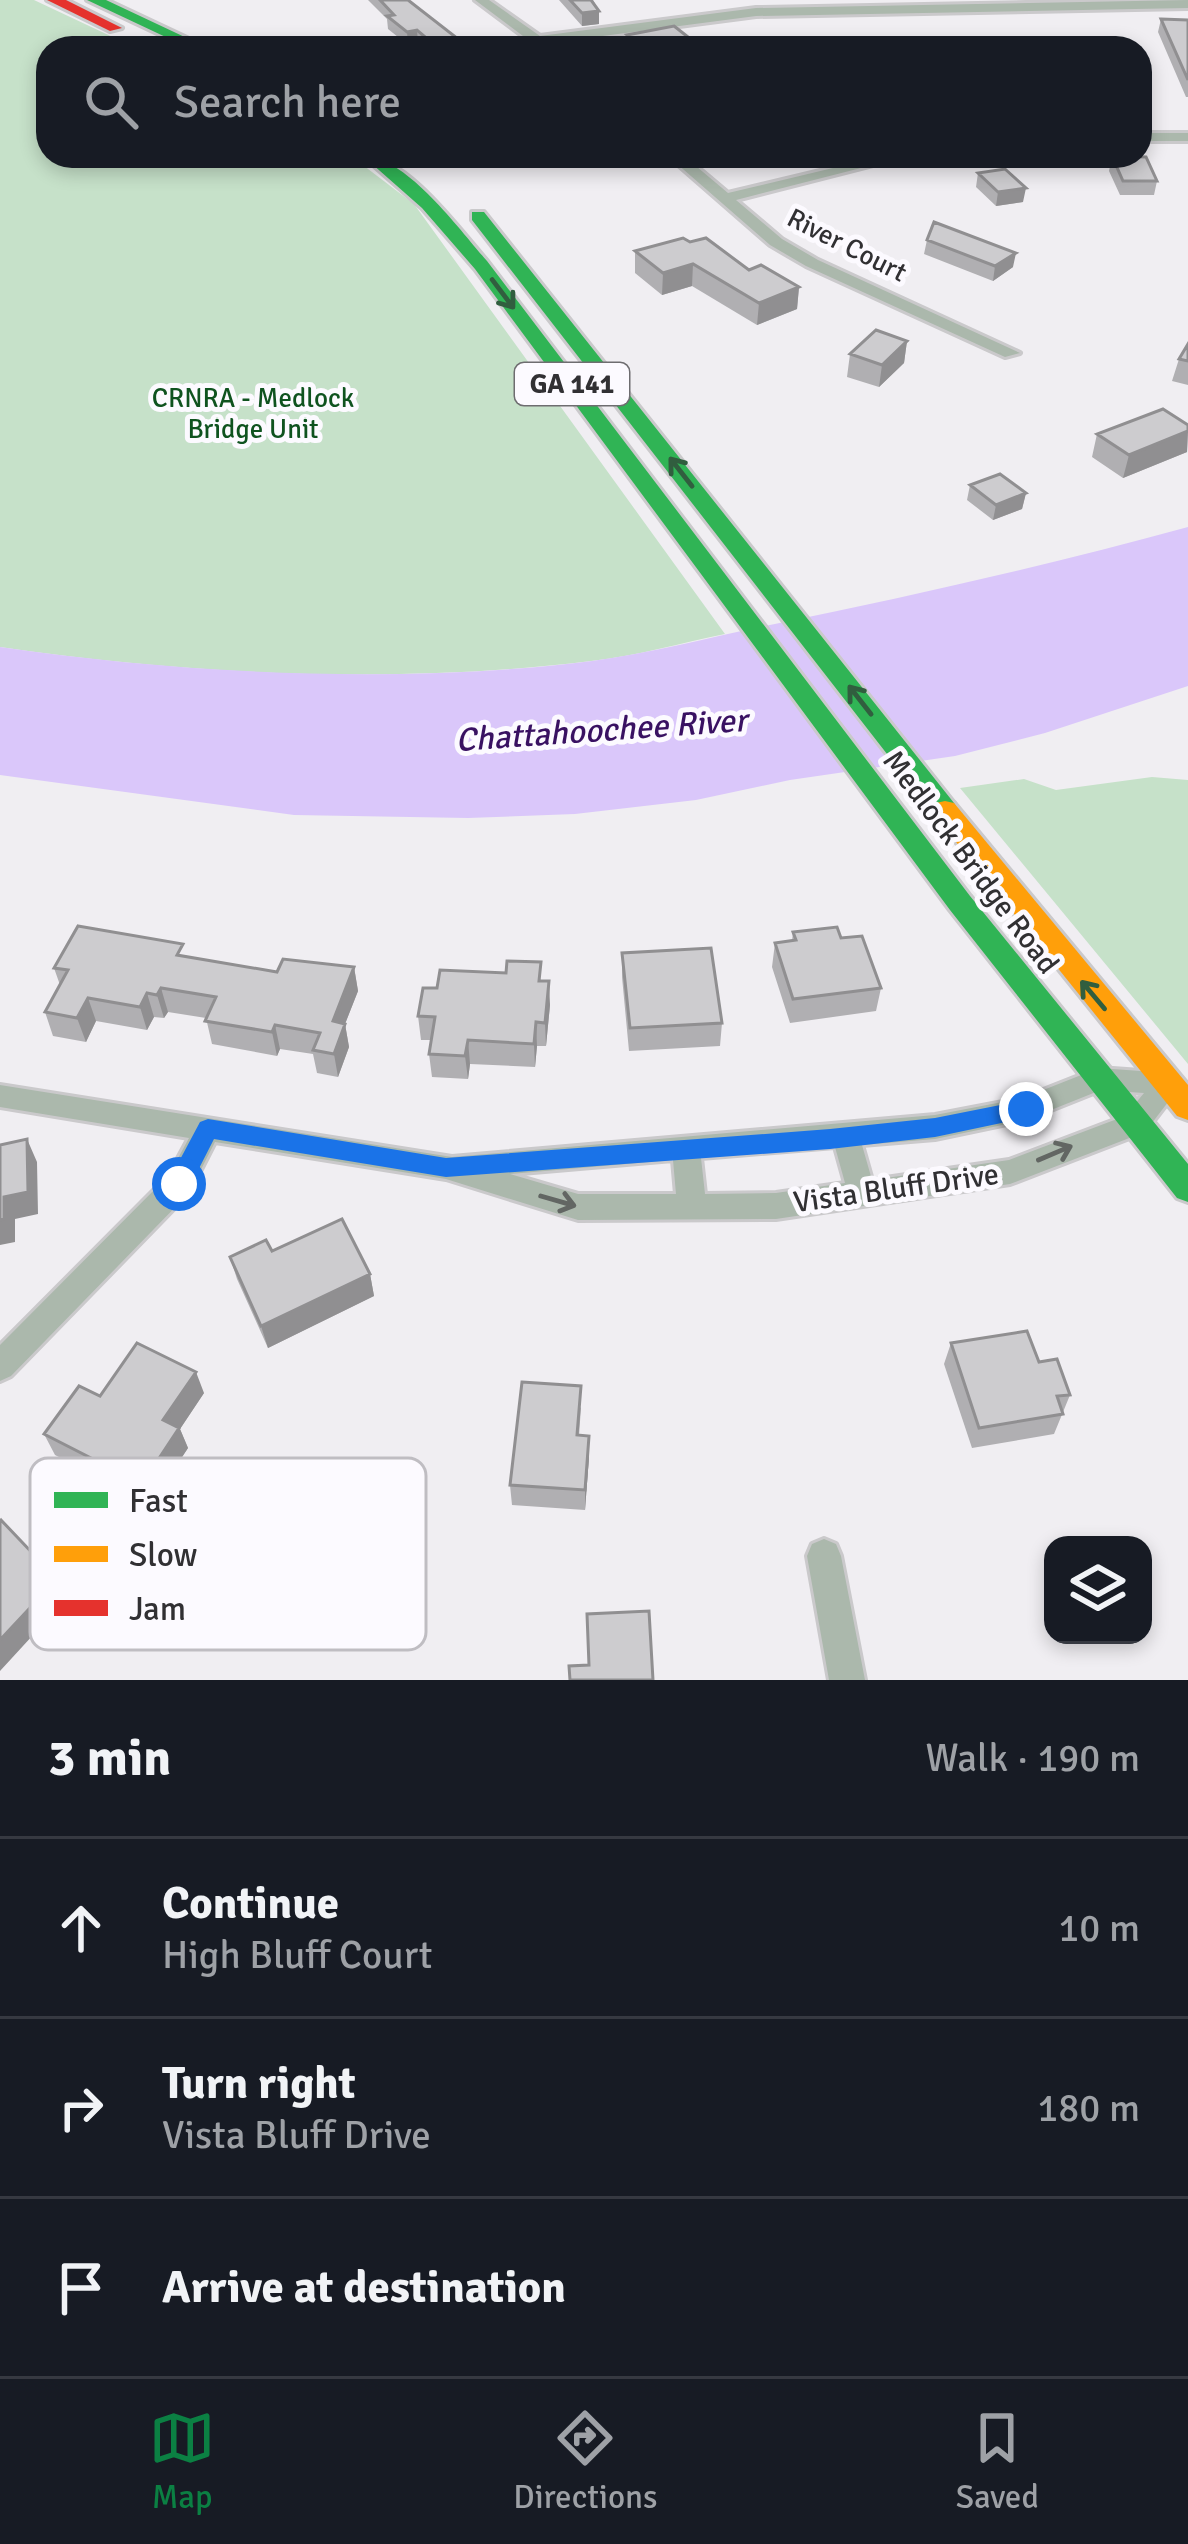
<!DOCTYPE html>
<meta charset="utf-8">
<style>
body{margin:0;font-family:Signika,sans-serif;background:#20242c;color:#f1f3f6}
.controls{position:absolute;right:36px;bottom:36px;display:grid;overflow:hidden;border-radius:24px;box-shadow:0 6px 18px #0003}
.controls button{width:108px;height:108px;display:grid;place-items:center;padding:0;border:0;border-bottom:3px solid #363941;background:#171b24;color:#f1f3f6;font:60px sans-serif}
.stop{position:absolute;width:36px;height:36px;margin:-27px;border:9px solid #1a73e8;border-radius:50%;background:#fff}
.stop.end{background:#1a73e8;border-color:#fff;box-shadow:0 3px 12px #0008}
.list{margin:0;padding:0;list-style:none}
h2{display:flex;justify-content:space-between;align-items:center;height:156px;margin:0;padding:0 48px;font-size:51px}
h2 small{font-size:39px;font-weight:400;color:#9ea1a6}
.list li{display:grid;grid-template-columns:78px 1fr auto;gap:36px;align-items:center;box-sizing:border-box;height:180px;padding:0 48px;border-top:3px solid #363941}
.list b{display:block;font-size:45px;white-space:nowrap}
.list p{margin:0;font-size:39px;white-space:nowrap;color:#9ea1a6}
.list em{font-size:39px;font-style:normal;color:#9ea1a6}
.icon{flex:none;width:66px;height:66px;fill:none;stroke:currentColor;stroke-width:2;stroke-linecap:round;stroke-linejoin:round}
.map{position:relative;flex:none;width:1188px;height:1680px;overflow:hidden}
.search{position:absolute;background:#171b24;box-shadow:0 6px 18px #0003;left:36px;right:36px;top:36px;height:132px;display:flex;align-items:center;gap:30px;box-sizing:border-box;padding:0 42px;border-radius:36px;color:#9ea1a6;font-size:45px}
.sheet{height:696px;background:#171b24}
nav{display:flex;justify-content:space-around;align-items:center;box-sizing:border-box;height:168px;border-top:3px solid #363941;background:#171b24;font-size:33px;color:#9ea1a6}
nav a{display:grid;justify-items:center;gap:6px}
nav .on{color:#0b8043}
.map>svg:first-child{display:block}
.green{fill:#c6e1c9}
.water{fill:#dac7fa}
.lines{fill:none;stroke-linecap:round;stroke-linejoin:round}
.street-casing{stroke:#cac9cb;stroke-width:6}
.fast-casing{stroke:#cac9cb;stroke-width:6}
.slow-casing{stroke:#cac9cb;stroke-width:6}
.jam-casing{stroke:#cac9cb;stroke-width:6}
.street{fill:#abb8ac;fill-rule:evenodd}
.fast{fill:#30b455;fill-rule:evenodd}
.slow{fill:#ff9f0a;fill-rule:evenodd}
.jam{fill:#e5322d;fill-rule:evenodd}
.wall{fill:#b0afb2}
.shaded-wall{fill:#908f91}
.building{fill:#cdcccf;stroke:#908f91;stroke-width:3}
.oneway{stroke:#315e3f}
.oneway2{stroke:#626663}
.route{fill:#1a73e8}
.labels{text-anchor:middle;stroke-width:10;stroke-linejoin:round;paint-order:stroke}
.far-street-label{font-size:27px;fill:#313033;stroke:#fcfaff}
.shield{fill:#fcfaff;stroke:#6e6d70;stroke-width:3}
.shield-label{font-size:27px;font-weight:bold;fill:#313033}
.far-park-label{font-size:27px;fill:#0f531f;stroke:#fcfaff}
.street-label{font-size:30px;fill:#313033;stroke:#fcfaff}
.water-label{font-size:33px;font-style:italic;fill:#391162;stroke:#fcfaff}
.key{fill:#fcfaff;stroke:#bfbdc2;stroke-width:3}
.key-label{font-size:33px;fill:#313033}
</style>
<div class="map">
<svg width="1188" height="1680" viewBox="0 0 1188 1680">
<rect width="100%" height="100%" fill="#f0eef2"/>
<path class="green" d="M 0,0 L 34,0 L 136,48 L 48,48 L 48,156 L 351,156 L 414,204 L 725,634 C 681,643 636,656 591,661 C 398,685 192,675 0,647 Z
M 1152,777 L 1188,780 L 1188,1064 L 960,788 L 1024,779 L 1056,790 Z"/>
<path class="water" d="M 1188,527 L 1188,686 L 1045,733 L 955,756 L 790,780 L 696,800 L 575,814 L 468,818 L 294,815 L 0,775 L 0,647 C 185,674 406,685 592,661 C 651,653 711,637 770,625 C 911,596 1050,565 1188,527 Z"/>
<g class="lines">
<g class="street-casing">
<path id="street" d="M 475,0 L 489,0 L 540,36 L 756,8 L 1188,0 L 1188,8 L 756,16 L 549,43 L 555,48 L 539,48 Z
M 1140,133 L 1188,133 L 1188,141 L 1140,141 Z
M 668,156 L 684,156 L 728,193 L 883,156 L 908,156 L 736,200 L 782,239 L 818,260 L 1020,353 L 1005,357 L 806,266 L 770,245 Z
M 1099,1068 L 1168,1073 L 1178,1076 L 1182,1084 L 1145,1132 L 1010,1184 L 776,1219 L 578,1220 L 446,1179 L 215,1142 L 189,1193 L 11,1376 L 0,1381 L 0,1345 L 169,1175 L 189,1138 L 0,1107 L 0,1085 L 452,1157 L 935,1115 L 1023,1098 ZM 1101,1090 L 1144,1093 L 1125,1116 L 1009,1160 L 872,1180 L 862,1145 L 935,1139 L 1026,1120 ZM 835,1147 L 845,1183 L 776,1193 L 705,1194 L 701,1158 ZM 673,1160 L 676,1194 L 578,1194 L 510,1174 Z
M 824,1539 L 836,1544 L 841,1556 L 865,1680 L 829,1680 L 807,1556 L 812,1544 Z"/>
</g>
<g class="fast-casing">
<path id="fast" d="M 87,0 L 106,0 L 208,48 L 189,48 Z
M 363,156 C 406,156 459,229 487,261 L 970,896 L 1188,1164 L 1188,1202 L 1177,1198 L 950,910 L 475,269 L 422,208 Z
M 472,212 L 484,212 L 954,803 L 958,810 L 954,817 L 936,817 L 472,220 Z"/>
</g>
<g class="slow-casing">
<path id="slow" d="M 945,801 L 954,803 L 1188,1085 L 1188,1120 L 1177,1116 L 936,817 L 932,810 L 936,803 Z"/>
</g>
<g class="jam-casing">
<path id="jam" d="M 47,0 L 66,0 L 122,28 L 110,31 Z"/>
</g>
<use href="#street" class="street"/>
<use href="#fast" class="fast"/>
<use href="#slow" class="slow"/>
<use href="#jam" class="jam"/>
</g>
<path class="wall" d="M 368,0 L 408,0 L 458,39 L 481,48 L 423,48 L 418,43 L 408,45 L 388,29 L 387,19 Z
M 559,0 L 593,0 L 599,11 L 599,24 L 582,26 Z
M 1161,19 L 1188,20 L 1188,97 L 1186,97 L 1158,32 Z
M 627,35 L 702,48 L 626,48 Z
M 1112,156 L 1157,181 L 1154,195 L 1120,195 L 1109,171 Z
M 978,173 L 1023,202 L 996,206 L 976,187 Z
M 927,240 L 1013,267 L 993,281 L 924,254 Z
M 690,242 L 749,270 L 799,287 L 797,309 L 757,325 L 692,286 L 662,295 L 635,273 L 635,251 Z
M 907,341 L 904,363 L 879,387 L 847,377 L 850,354 Z
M 1188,344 L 1188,385 L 1172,381 L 1179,359 Z
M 1188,425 L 1187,452 L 1123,478 L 1092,457 L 1097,434 Z
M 970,485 L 1026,493 L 1022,509 L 993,520 L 967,500 Z
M 793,932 L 841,938 L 881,988 L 876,1011 L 790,1023 L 772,967 L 775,943 L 792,941 Z
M 622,953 L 722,1023 L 720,1046 L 629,1051 L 622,977 Z
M 186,957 L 277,972 L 354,967 L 358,991 L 345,1024 L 349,1047 L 338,1077 L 317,1073 L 313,1054 L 280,1049 L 277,1056 L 212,1044 L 206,1018 L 168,1012 L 164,1018 L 154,1017 L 147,1030 L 96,1021 L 86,1042 L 53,1036 L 45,1012 L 60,985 L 54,968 Z
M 542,981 L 550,1005 L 546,1046 L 537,1046 L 535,1067 L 470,1064 L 468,1079 L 432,1077 L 429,1054 L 431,1040 L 421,1040 L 418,1016 L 437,988 Z
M 272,1251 L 370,1274 L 374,1296 L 268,1348 L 237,1279 L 230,1257 Z
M 951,1343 L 1039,1362 L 1070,1395 L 1054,1434 L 972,1448 L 944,1364 Z
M 204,1393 L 180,1429 L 188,1448 L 151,1504 L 55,1455 L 44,1434 L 100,1396 Z
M 581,1407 L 579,1436 L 589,1457 L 585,1510 L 512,1505 L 510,1485 Z"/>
<path class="shaded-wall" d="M 599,11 L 599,24 L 582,26 L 582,13 Z
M 417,30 L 418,43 L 408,45 L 407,32 Z
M 551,156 L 590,156 L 552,163 Z
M 1026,188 L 1023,202 L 996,206 L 998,192 Z
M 1016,253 L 1013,267 L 993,281 L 995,266 Z
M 693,264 L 692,286 L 662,295 L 663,273 Z
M 799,287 L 797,309 L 757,325 L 759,303 Z
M 907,341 L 904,363 L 879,387 L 882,365 Z
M 1188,431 L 1187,452 L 1123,478 L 1129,455 Z
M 1026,493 L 1022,509 L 993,520 L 996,505 Z
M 354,967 L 358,991 L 345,1024 L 349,1047 L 338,1077 L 334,1054 L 333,1021 Z
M 549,981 L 550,1005 L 546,1046 L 545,1023 Z
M 161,988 L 168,1012 L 164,1018 L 157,995 Z
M 147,993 L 154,1017 L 147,1030 L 140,1007 Z
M 88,998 L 96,1021 L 86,1042 L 77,1018 Z
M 536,1022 L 537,1046 L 535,1067 L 534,1044 Z
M 275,1025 L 280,1049 L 277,1056 L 272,1032 Z
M 468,1040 L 470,1064 L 468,1079 L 465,1056 Z
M 27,1139 L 37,1162 L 38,1214 L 15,1219 L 15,1242 L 0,1245 L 0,1220 L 4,1197 Z
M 370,1274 L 374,1296 L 268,1348 L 261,1326 Z
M 196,1372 L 204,1393 L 180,1429 L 188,1448 L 151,1504 L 142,1484 L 163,1420 Z
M 589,1436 L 589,1457 L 585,1510 L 585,1490 Z
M 57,1579 L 68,1597 L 0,1671 L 0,1640 Z"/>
<path class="building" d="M 380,0 L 408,0 L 458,39 L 466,38 L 481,48 L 438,48 L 417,30 L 407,32 L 387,16 L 394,15 Z
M 570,0 L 591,0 L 599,11 L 582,13 Z
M 1161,19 L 1188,20 L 1188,80 Z
M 674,26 L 702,48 L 642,48 L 627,35 Z
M 1112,156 L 1146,157 L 1157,181 L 1123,181 Z
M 1005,169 L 1026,188 L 998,192 L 978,173 Z
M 934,222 L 1016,253 L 995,266 L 927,240 Z
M 683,238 L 690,242 L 706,238 L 749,270 L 761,265 L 799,287 L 759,303 L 693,264 L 663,273 L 635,251 Z
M 876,330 L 907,341 L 882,365 L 850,354 Z
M 1188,344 L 1188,361 L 1179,359 Z
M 1163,409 L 1188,425 L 1188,431 L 1129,455 L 1097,434 Z
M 1000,474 L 1026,493 L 996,505 L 970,485 Z
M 78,926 L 183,944 L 177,955 L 277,972 L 283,959 L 354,967 L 333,1021 L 345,1024 L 334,1054 L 313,1050 L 320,1033 L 275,1025 L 272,1032 L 205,1021 L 216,997 L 161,988 L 157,995 L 147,993 L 140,1007 L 88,998 L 77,1018 L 45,1012 L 68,970 L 54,968 Z
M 837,927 L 841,938 L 862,936 L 881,988 L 793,999 L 775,943 L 796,940 L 793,932 Z
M 711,948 L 722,1023 L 630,1028 L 622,953 Z
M 507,961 L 541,962 L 539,981 L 549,981 L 545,1023 L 536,1022 L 534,1044 L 468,1040 L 465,1056 L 429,1054 L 435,1017 L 418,1016 L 423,988 L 437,988 L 440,970 L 506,973 Z
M 27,1139 L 28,1192 L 4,1197 L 4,1219 L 0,1220 L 0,1145 Z
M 342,1219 L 370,1274 L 261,1326 L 230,1257 L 266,1240 L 272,1251 Z
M 1027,1331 L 1039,1362 L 1057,1359 L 1070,1395 L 1057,1396 L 1063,1414 L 979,1428 L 951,1343 Z
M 137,1343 L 196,1372 L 163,1420 L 179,1428 L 142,1484 L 44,1434 L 79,1386 L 100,1396 Z
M 522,1382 L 581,1386 L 577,1435 L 589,1436 L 585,1490 L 510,1485 Z
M 1,1520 L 57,1579 L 0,1640 L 0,1521 Z
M 649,1611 L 653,1680 L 570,1680 L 569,1666 L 589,1665 L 587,1614 Z"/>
<defs><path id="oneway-shaft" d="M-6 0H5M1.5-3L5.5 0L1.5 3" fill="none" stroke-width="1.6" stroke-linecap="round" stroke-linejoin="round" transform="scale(3)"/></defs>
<g class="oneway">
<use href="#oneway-shaft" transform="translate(503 294) rotate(53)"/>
<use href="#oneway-shaft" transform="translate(681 472) rotate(-128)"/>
<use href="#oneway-shaft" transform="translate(860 700) rotate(-128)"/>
<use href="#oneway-shaft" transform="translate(1093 995) rotate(-130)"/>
</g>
<g class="oneway2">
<use href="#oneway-shaft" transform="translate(1055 1153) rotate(-23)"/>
<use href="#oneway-shaft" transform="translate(558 1201) rotate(16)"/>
</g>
<path class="route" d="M 1026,1100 L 1037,1109 L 1034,1116 L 935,1137 L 830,1149 L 446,1177 L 214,1139 L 187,1192 L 171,1192 L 167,1184 L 200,1122 L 208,1119 L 446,1158 L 830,1129 L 935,1118 Z"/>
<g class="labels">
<g class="far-street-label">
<text transform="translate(847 245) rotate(27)" y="9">River Court</text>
</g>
<rect class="shield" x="515" y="363" width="114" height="42" rx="9"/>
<g class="shield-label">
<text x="572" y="393">GA 141</text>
</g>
<g class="far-park-label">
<text x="253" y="407">CRNRA - Medlock<tspan x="253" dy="31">Bridge Unit</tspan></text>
</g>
<g class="street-label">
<text transform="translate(971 862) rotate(53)" y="10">Medlock Bridge Road</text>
<text transform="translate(896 1188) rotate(-8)" y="10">Vista Bluff Drive</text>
</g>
<g class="water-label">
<text transform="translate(601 729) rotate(-4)" y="12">Chattahoochee River</text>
</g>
</g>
<rect x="30" y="1458" width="396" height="192" rx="18" class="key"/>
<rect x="54" y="1492" width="54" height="16" fill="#30b455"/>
<rect x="54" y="1546" width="54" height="16" fill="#ff9f0a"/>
<rect x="54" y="1600" width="54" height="16" fill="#e5322d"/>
<g class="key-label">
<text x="129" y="1512">Fast</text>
<text x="129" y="1566">Slow</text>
<text x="129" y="1620">Jam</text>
</g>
</svg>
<div class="controls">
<button><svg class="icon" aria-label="layers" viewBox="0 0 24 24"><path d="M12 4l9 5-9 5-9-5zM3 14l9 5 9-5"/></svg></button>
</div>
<div class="stop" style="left:179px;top:1184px"></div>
<div class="stop end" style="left:1026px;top:1109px"></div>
<div class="search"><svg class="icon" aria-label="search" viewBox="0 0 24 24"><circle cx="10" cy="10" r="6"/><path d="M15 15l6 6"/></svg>Search here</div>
</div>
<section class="sheet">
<h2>3 min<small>Walk · 190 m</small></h2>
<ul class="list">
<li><svg class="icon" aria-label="ahead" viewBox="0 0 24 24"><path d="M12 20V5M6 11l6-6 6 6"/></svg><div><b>Continue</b><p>High Bluff Court</p></div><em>10 m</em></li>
<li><svg class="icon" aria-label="right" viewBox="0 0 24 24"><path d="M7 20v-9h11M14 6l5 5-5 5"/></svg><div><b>Turn right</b><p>Vista Bluff Drive</p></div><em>180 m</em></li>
<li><svg class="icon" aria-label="arrive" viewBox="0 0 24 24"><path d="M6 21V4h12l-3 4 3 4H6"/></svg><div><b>Arrive at destination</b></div></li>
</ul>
</section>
<nav>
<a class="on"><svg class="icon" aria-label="map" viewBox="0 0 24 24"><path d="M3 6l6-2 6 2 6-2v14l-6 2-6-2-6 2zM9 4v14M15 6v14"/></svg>Map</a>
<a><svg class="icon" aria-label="directions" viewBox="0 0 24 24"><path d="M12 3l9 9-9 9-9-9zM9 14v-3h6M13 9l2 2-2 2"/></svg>Directions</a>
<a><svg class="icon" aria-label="saved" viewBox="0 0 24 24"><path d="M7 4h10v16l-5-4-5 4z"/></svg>Saved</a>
</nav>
